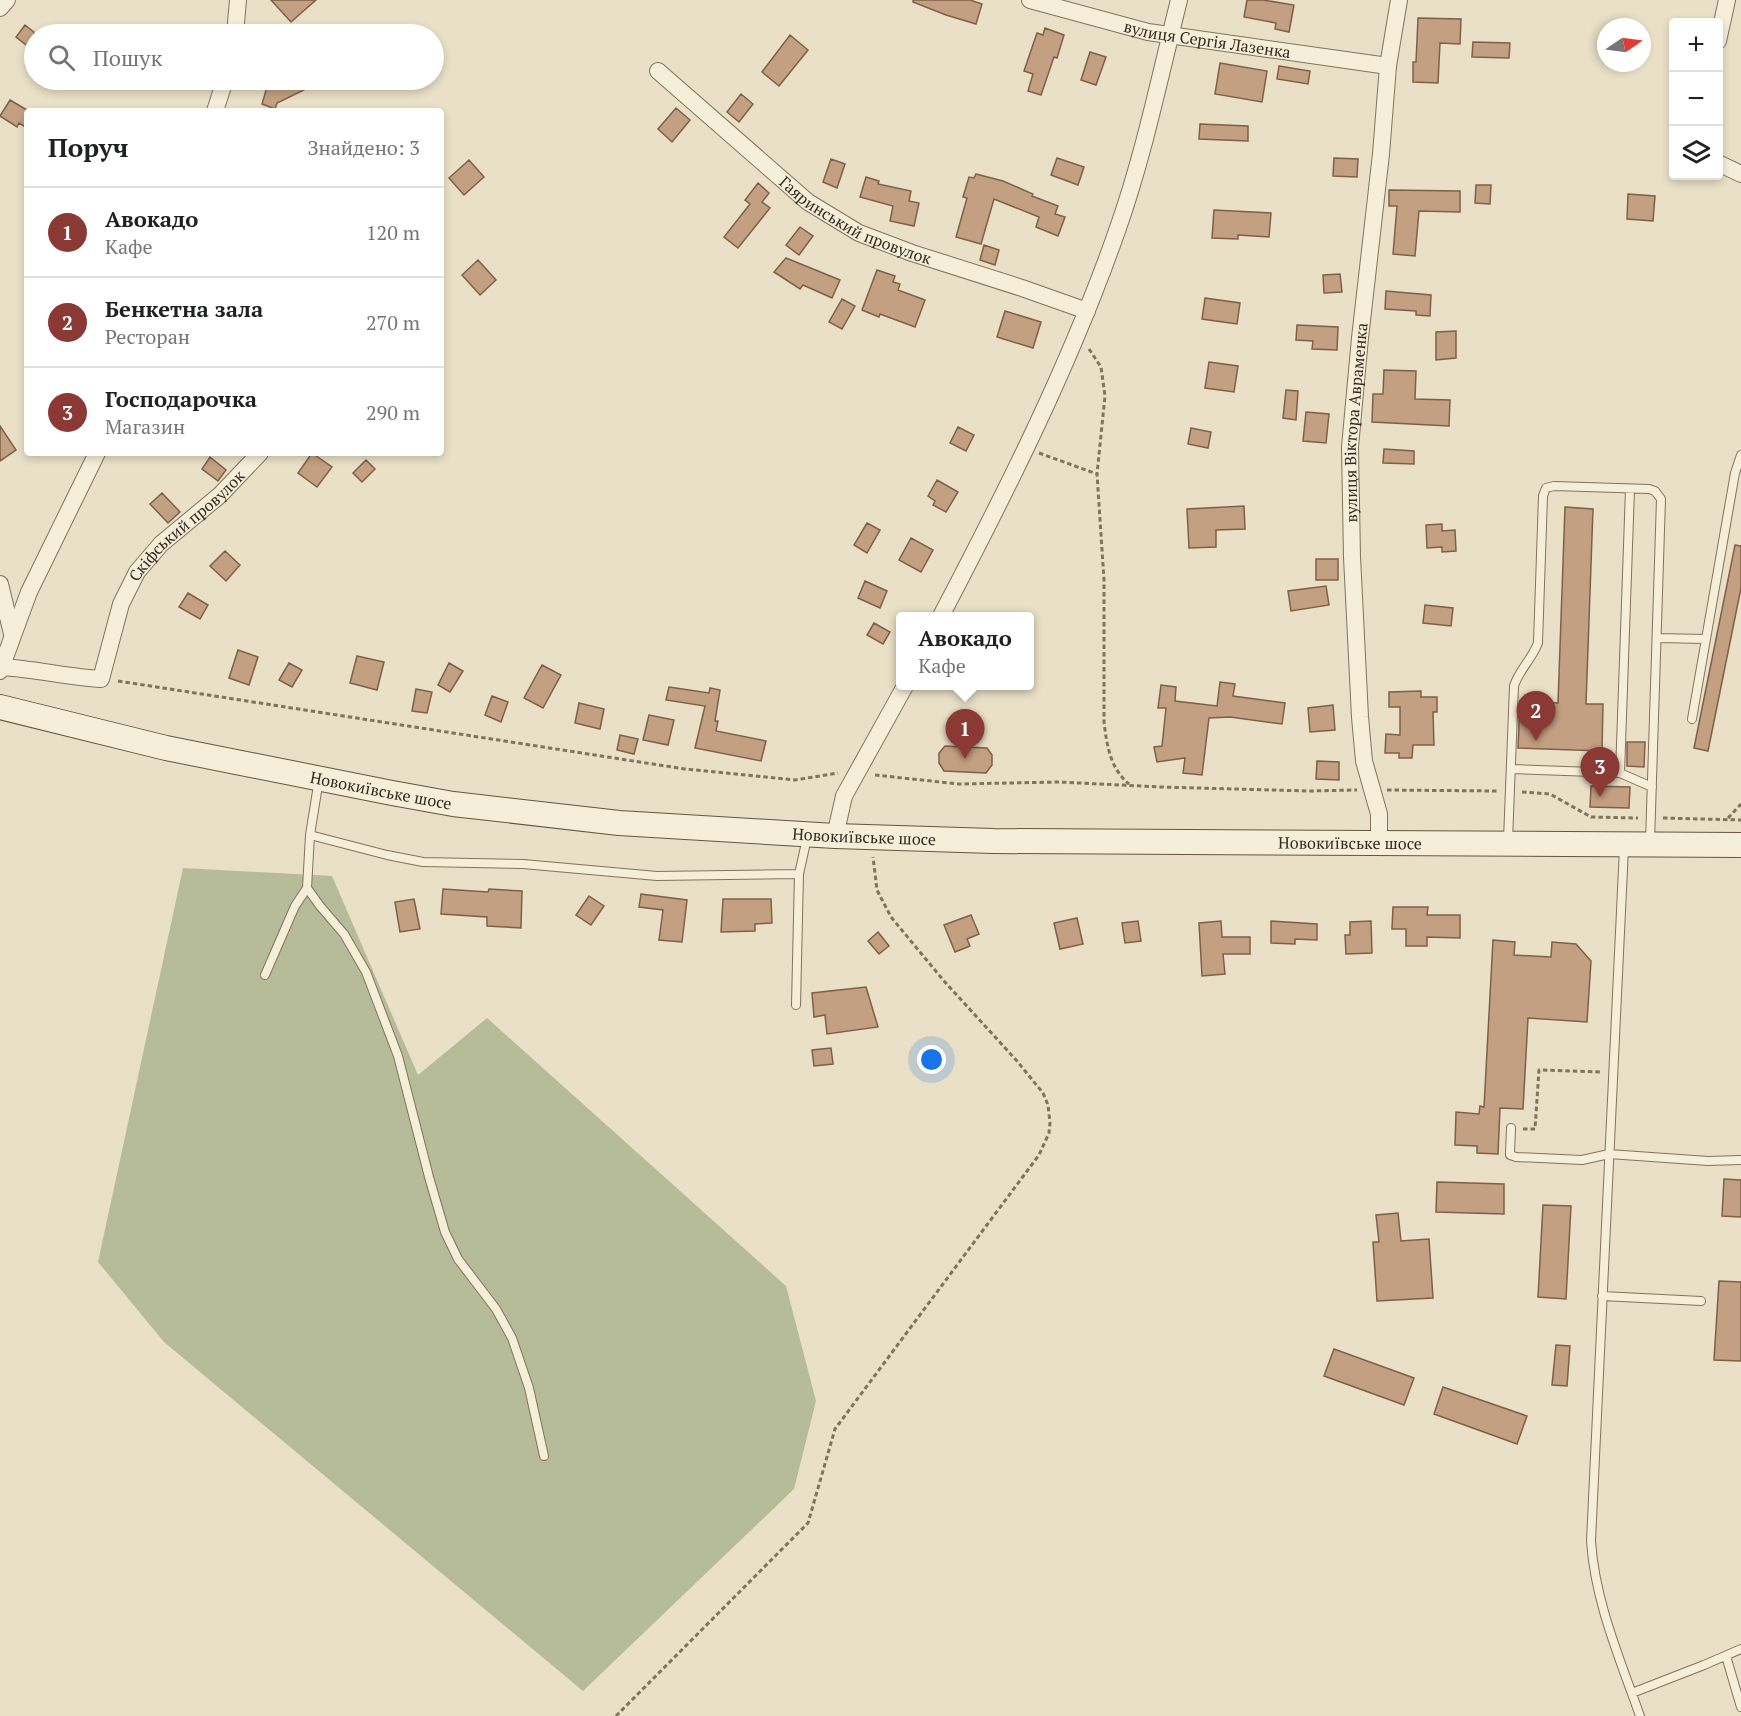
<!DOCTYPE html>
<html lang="uk">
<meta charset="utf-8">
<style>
body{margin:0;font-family:"PT Serif",serif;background:#f2f2f2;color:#202124}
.controls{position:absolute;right:18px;top:18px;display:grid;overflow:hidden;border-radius:6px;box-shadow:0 3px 9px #0003}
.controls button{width:54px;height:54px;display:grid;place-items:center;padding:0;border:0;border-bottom:2px solid #e0e0e0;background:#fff;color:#202124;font:30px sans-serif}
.compass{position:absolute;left:1597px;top:18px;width:54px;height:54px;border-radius:50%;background:#fff;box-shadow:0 3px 9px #0003;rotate:77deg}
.you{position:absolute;left:932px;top:1060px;width:21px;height:21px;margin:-15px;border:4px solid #fff;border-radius:50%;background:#1a73e8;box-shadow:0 0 0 9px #1a73e833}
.badge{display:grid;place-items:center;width:39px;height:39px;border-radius:50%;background:#8a3935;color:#fff;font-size:20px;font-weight:700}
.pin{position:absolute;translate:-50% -50px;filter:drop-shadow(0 2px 3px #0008)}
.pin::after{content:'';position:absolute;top:32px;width:21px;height:18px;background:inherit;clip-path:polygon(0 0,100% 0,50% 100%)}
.popup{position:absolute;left:896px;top:612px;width:138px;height:78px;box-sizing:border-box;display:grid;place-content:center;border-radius:6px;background:#fff;filter:drop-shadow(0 2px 4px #0005);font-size:20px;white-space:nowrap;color:#757577}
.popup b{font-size:22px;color:#202124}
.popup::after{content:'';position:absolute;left:50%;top:100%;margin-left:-12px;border:12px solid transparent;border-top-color:#fff}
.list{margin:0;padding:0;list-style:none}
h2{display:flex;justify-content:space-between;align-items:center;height:78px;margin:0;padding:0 24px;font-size:26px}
h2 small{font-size:20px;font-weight:400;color:#757577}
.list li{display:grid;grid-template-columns:39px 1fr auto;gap:18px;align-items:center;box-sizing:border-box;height:90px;padding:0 24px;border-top:2px solid #e0e0e0}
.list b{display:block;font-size:22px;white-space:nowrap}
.list p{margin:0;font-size:20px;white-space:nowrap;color:#757577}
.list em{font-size:20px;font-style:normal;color:#757577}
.icon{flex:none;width:33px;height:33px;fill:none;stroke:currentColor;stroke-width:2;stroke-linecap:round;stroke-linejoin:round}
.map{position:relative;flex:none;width:1741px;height:1716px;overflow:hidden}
.search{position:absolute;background:#fff;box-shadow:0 3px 9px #0003;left:24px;top:24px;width:420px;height:66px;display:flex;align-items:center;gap:15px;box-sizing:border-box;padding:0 21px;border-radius:33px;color:#757577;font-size:22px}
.panel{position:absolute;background:#fff;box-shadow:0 3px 9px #0003;left:24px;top:108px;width:420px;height:348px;border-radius:6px}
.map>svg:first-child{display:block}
.cemetery{fill:#b6bc9a}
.building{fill:#c3a081;stroke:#7f6047;stroke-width:1.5}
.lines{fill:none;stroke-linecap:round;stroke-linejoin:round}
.service-casing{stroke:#82735e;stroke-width:10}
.minor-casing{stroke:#82735e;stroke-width:18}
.secondary-casing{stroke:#645541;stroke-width:26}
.path{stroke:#82735e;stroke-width:3;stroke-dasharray:4.5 3;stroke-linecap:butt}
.service{stroke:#f5eed9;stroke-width:8}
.minor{stroke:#f5eed9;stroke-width:16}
.secondary{stroke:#f5eed9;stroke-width:24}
.labels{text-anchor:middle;stroke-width:4.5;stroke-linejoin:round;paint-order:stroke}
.street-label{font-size:16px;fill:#342b20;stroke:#f1ebd5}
</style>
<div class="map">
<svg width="1741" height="1716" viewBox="0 0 1741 1716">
<rect width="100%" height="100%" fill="#e9e0c7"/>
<path class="cemetery" d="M 183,868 L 332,876 L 418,1075 L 487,1018 L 786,1286 L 816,1401 L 794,1489 L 583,1691 L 164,1342 L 98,1262 Z"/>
<path class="building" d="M 271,0 L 316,0 L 291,22 Z
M 913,0 L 970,0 L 982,4 L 976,24 L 946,15 L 913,2 Z
M 1247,0 L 1263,0 L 1294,5 L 1289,32 L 1275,29 L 1276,23 L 1244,17 Z
M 1418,18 L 1461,19 L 1460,44 L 1440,43 L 1438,83 L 1413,82 L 1413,62 L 1416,62 Z
M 25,25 L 34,32 L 34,51 L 16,37 Z
M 1045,28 L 1064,35 L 1057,58 L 1054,57 L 1041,95 L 1028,91 L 1033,74 L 1024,71 L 1037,33 L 1043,35 Z
M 790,35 L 808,50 L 779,86 L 762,72 Z
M 1473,42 L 1510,43 L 1509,58 L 1472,57 Z
M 1090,52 L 1106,57 L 1096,85 L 1081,80 Z
M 1220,63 L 1267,71 L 1262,102 L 1215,94 Z
M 1279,66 L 1310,71 L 1308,84 L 1277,79 Z
M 269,80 L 302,80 L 306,89 L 277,103 L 275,109 L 262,104 Z
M 741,94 L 753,104 L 739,122 L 727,112 Z
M 10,100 L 27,110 L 27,128 L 19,123 L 17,127 L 0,116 Z
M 676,108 L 690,120 L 672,142 L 658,129 Z
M 1200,124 L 1248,126 L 1248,141 L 1199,139 Z
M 1057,158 L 1084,167 L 1078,185 L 1051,175 Z
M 1334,158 L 1358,159 L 1357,177 L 1333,176 Z
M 831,159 L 845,164 L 837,188 L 823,182 Z
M 469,160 L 484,177 L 464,195 L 449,178 Z
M 976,174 L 1003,181 L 1033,194 L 1032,196 L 1058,206 L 1055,214 L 1065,217 L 1058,236 L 1036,227 L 1039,217 L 994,199 L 981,244 L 956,237 L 967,198 L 963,197 L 969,177 L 974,178 Z
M 866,177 L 879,181 L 878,184 L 911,191 L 909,201 L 919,203 L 914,226 L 890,221 L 893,206 L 860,197 Z
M 758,183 L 769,193 L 762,202 L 770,208 L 738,248 L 724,237 L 750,204 L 745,200 Z
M 1476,185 L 1491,185 L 1490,204 L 1475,203 Z
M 1389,190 L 1460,191 L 1460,212 L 1419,211 L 1415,256 L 1393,254 L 1397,206 L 1389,206 Z
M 1628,194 L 1655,196 L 1653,221 L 1627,219 Z
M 1214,210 L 1271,213 L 1269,237 L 1238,235 L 1238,239 L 1212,238 Z
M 800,227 L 813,236 L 799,255 L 786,245 Z
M 984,245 L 999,250 L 995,265 L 980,260 Z
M 786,258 L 840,280 L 832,298 L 803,285 L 800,289 L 774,272 Z
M 478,260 L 496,280 L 480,295 L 462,275 Z
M 877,270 L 895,276 L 893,282 L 900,284 L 898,290 L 925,300 L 915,327 L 880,314 L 879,317 L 862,310 Z
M 1340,274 L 1342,292 L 1324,293 L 1323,275 Z
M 1386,291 L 1431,295 L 1430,316 L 1416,315 L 1416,311 L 1385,309 Z
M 1205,298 L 1240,303 L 1237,324 L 1202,319 Z
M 842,299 L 855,306 L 842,329 L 829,322 Z
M 1005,311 L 1041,322 L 1033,348 L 997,337 Z
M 1297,325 L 1338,327 L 1337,350 L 1312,349 L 1313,341 L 1296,340 Z
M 1456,331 L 1456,358 L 1436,360 L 1436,332 Z
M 1209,362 L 1238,366 L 1234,392 L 1205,388 Z
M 1384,370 L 1416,371 L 1415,399 L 1450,400 L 1449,426 L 1372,422 L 1373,394 L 1383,394 Z
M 1286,390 L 1298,391 L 1296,420 L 1283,418 Z
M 1306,412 L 1329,414 L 1326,443 L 1303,441 Z
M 0,426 L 16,450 L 0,461 Z
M 958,427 L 974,435 L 966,451 L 950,443 Z
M 1191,428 L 1211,432 L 1208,448 L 1188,444 Z
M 1384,449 L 1414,451 L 1414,464 L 1383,463 Z
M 312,453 L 332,467 L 317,487 L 298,473 Z
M 210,457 L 226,470 L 218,481 L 202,469 Z
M 366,460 L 375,469 L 362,482 L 353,473 Z
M 937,480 L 958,492 L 946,512 L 933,505 L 935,501 L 928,496 Z
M 162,493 L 180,512 L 168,523 L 150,504 Z
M 1244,506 L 1245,529 L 1216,530 L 1216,547 L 1189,548 L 1187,509 Z
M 1565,507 L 1593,509 L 1586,704 L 1603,704 L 1602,751 L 1518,748 L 1520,701 L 1558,703 Z
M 867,523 L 880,530 L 867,553 L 854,545 Z
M 1442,524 L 1442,531 L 1455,530 L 1456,551 L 1442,552 L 1442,547 L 1427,548 L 1426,525 Z
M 911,538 L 933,550 L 921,572 L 899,560 Z
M 1735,545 L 1741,546 L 1741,588 L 1708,751 L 1694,748 Z
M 225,551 L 240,565 L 226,581 L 210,566 Z
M 1316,559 L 1338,559 L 1338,580 L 1316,580 Z
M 865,581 L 887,591 L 880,608 L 858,598 Z
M 1326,586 L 1329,605 L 1291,611 L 1288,591 Z
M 188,593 L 208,605 L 200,619 L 179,607 Z
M 1425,605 L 1453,608 L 1451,626 L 1423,623 Z
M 874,623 L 890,632 L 883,644 L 867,635 Z
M 238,650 L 258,657 L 249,685 L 229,678 Z
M 357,656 L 384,662 L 377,690 L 350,683 Z
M 289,663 L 302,670 L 292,687 L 279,680 Z
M 449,663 L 463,671 L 450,692 L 438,685 Z
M 542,665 L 561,675 L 543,708 L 524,698 Z
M 1220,682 L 1235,684 L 1233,696 L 1285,703 L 1282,724 L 1230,717 L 1209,718 L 1202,775 L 1183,773 L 1185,758 L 1157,762 L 1154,747 L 1162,746 L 1166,708 L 1158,708 L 1161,685 L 1176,687 L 1175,701 L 1217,706 Z
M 669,687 L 709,693 L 710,688 L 720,690 L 715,721 L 718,721 L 716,731 L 766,741 L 761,761 L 695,748 L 705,706 L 666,700 Z
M 416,689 L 432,692 L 427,713 L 412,711 Z
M 1421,691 L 1421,697 L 1437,697 L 1437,712 L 1433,712 L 1434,745 L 1413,745 L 1412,758 L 1399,758 L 1399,753 L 1385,753 L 1386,734 L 1400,735 L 1400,707 L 1389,707 L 1389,692 Z
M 492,696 L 508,702 L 501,722 L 485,715 Z
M 579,703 L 604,709 L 600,729 L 575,723 Z
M 1333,705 L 1335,730 L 1310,732 L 1308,708 Z
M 649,715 L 674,720 L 668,745 L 643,740 Z
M 620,735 L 638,739 L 634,754 L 617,750 Z
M 1627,742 L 1645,742 L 1644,767 L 1627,766 Z
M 945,746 L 987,748 L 992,755 L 992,765 L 986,773 L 944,771 L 939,763 L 939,753 Z
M 1317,761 L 1339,762 L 1339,780 L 1316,779 Z
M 1591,786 L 1630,787 L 1629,808 L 1590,807 Z
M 443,889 L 488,892 L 489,889 L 522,891 L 521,928 L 487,926 L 487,917 L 441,914 Z
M 641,894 L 687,900 L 682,942 L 659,940 L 663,910 L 639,907 Z
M 589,896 L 604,906 L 591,925 L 576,915 Z
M 414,899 L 420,929 L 400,932 L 395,902 Z
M 723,899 L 771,899 L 772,923 L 755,924 L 755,931 L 721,932 Z
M 1393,907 L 1428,907 L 1427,915 L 1460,915 L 1460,938 L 1427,937 L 1427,946 L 1406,946 L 1406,929 L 1392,929 Z
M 971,915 L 979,934 L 967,939 L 970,946 L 955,952 L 944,925 Z
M 1077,918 L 1083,944 L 1060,949 L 1054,923 Z
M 1138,921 L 1141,941 L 1125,943 L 1122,923 Z
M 1221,921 L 1222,937 L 1250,937 L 1250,954 L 1223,954 L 1225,974 L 1202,976 L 1199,923 Z
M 1271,921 L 1317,924 L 1317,940 L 1295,939 L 1295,944 L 1271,943 Z
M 1371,921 L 1372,953 L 1346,954 L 1345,935 L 1350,935 L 1350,922 Z
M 878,932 L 889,946 L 879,954 L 868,941 Z
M 1493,940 L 1515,942 L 1514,955 L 1551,957 L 1552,942 L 1576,944 L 1591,961 L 1587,1022 L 1528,1018 L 1523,1109 L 1500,1108 L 1498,1154 L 1477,1153 L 1477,1146 L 1455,1145 L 1456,1112 L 1479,1114 L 1480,1106 L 1484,1107 Z
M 866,987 L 878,1027 L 827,1034 L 825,1015 L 814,1017 L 812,993 Z
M 831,1048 L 833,1064 L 814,1066 L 812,1050 Z
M 1724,1179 L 1741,1180 L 1741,1217 L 1722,1216 Z
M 1437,1182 L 1504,1184 L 1504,1214 L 1436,1212 Z
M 1543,1205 L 1571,1206 L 1566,1299 L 1538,1297 Z
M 1398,1213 L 1401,1241 L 1429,1239 L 1433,1298 L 1377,1301 L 1373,1242 L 1379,1242 L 1376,1215 Z
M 1719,1281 L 1741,1282 L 1741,1361 L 1714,1360 Z
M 1556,1345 L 1570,1346 L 1567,1386 L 1552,1385 Z
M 1334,1349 L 1414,1378 L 1404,1405 L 1324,1376 Z
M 1443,1387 L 1527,1416 L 1517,1444 L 1434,1414 Z"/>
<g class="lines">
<g class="service-casing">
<path id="service" d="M 1657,638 L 1706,639
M 1692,719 L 1735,473 L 1741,455
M 1511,769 L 1620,773 L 1652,787
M 1620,773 L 1630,489
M 310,835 L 387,855 L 423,862 L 523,864 L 657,876 L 799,874
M 1508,840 L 1514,686 C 1519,670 1532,659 1538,643 L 1543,496 L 1546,488 L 1554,486 L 1649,489 L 1655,491 L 1661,499 L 1650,842
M 1624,848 L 1591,1541 C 1595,1602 1620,1659 1640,1716
M 307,888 L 320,906 L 344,934 L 366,972 L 398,1056 L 429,1177 L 445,1232 L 458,1259 L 496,1309 L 512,1338 L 529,1388 L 544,1456
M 265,975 L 295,906 L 307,888 L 310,835 L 319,779
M 796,1005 L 799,874 L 807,838
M 1511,1128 L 1510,1153 L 1510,1155 L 1516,1157 L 1582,1160 L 1609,1154 L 1708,1161 L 1741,1160
M 1602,1296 L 1701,1301
M 1726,1656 L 1741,1707
M 1632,1693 L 1704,1665 L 1741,1649"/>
</g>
<g class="minor-casing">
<g id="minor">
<path id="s1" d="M 1030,0 L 1148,32 L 1388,66"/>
<path d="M 0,8 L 7,0"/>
<path d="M 235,34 L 238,0"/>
<path d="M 1718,41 L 1727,0"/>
<path id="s2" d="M 658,71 L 808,202 L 859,233 L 912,253 L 1022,288 L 1087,311"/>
<path d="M 215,111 L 225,80"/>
<path d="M 1718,163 L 1741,174"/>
<path d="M 0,584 L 12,634"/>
<path d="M 941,616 C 1007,490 1071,363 1118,228 C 1144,154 1160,76 1179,0"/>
<path id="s3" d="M 1,667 C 35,669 68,677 101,679 L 121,604 L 137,572 L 161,544 L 220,495 L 260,453"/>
<path d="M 0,671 L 29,592 L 97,453"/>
<path d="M 835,836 L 844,796 L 905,686"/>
<path id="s4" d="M 1379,844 L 1379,814 L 1364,761 L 1360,717 L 1352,557 L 1350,447 L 1360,338 L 1381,154 L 1388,66 L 1399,0"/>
</g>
</g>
<g class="secondary-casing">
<g id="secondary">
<path id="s5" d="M 0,707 L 166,748 L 392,793 L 453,804 L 619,823 L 835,836 L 993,841 L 1741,845"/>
</g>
</g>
<path class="path" d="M 1089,349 L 1101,367 L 1105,396 L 1097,474 L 1104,580 L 1104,722 C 1107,746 1110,768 1129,784
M 1039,453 L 1097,474
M 118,681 L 685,769 L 795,780 L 838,773
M 875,775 L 959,784 L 1059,782 L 1160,787 L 1309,791 L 1357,790
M 1387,790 L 1498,791
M 1522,792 L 1550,794 L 1591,817 L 1638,818
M 1663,818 L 1741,820
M 1728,818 L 1741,804
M 1523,1129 L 1535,1129 L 1539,1070 L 1602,1072
M 616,1716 L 808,1523 L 835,1429 L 1039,1155 L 1049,1133 L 1050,1123 L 1048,1105 L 1043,1093 L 1017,1061 L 944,981 L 891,917 L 877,890 L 873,857"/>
<use href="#service" class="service"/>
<use href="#minor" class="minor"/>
<use href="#secondary" class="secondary"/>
</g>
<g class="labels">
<g class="street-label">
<text dy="6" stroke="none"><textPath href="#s1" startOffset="182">вулиця Сергія Лазенка</textPath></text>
<text dy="6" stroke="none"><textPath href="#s2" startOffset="250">Гаяринський провулок</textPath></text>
<text dy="6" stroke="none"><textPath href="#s4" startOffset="424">вулиця Віктора Авраменка</textPath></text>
<text dy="6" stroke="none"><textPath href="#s3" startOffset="282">Скіфський провулок</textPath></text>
<text dy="6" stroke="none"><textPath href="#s5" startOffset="390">Новокиївське шосе</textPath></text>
<text dy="6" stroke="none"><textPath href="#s5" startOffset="876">Новокиївське шосе</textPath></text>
<text dy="6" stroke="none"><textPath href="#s5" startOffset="1362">Новокиївське шосе</textPath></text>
</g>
</g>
</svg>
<div class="controls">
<button>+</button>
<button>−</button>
<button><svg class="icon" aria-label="layers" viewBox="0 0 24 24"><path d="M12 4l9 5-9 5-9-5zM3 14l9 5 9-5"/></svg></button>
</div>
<svg class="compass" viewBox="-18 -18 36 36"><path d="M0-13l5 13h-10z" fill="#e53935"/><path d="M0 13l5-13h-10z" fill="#757577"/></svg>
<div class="you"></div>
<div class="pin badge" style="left:965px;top:759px">1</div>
<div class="popup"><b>Авокадо</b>Кафе</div>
<div class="pin badge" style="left:1536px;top:741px">2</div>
<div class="pin badge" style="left:1600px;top:797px">3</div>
<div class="search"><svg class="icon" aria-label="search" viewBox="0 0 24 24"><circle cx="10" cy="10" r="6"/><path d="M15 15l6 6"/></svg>Пошук</div>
<section class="panel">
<h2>Поруч<small>Знайдено: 3</small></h2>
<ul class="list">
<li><span class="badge">1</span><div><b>Авокадо</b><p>Кафе</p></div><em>120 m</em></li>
<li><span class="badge">2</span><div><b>Бенкетна зала</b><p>Ресторан</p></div><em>270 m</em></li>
<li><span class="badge">3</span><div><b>Господарочка</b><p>Магазин</p></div><em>290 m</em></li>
</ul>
</section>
</div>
